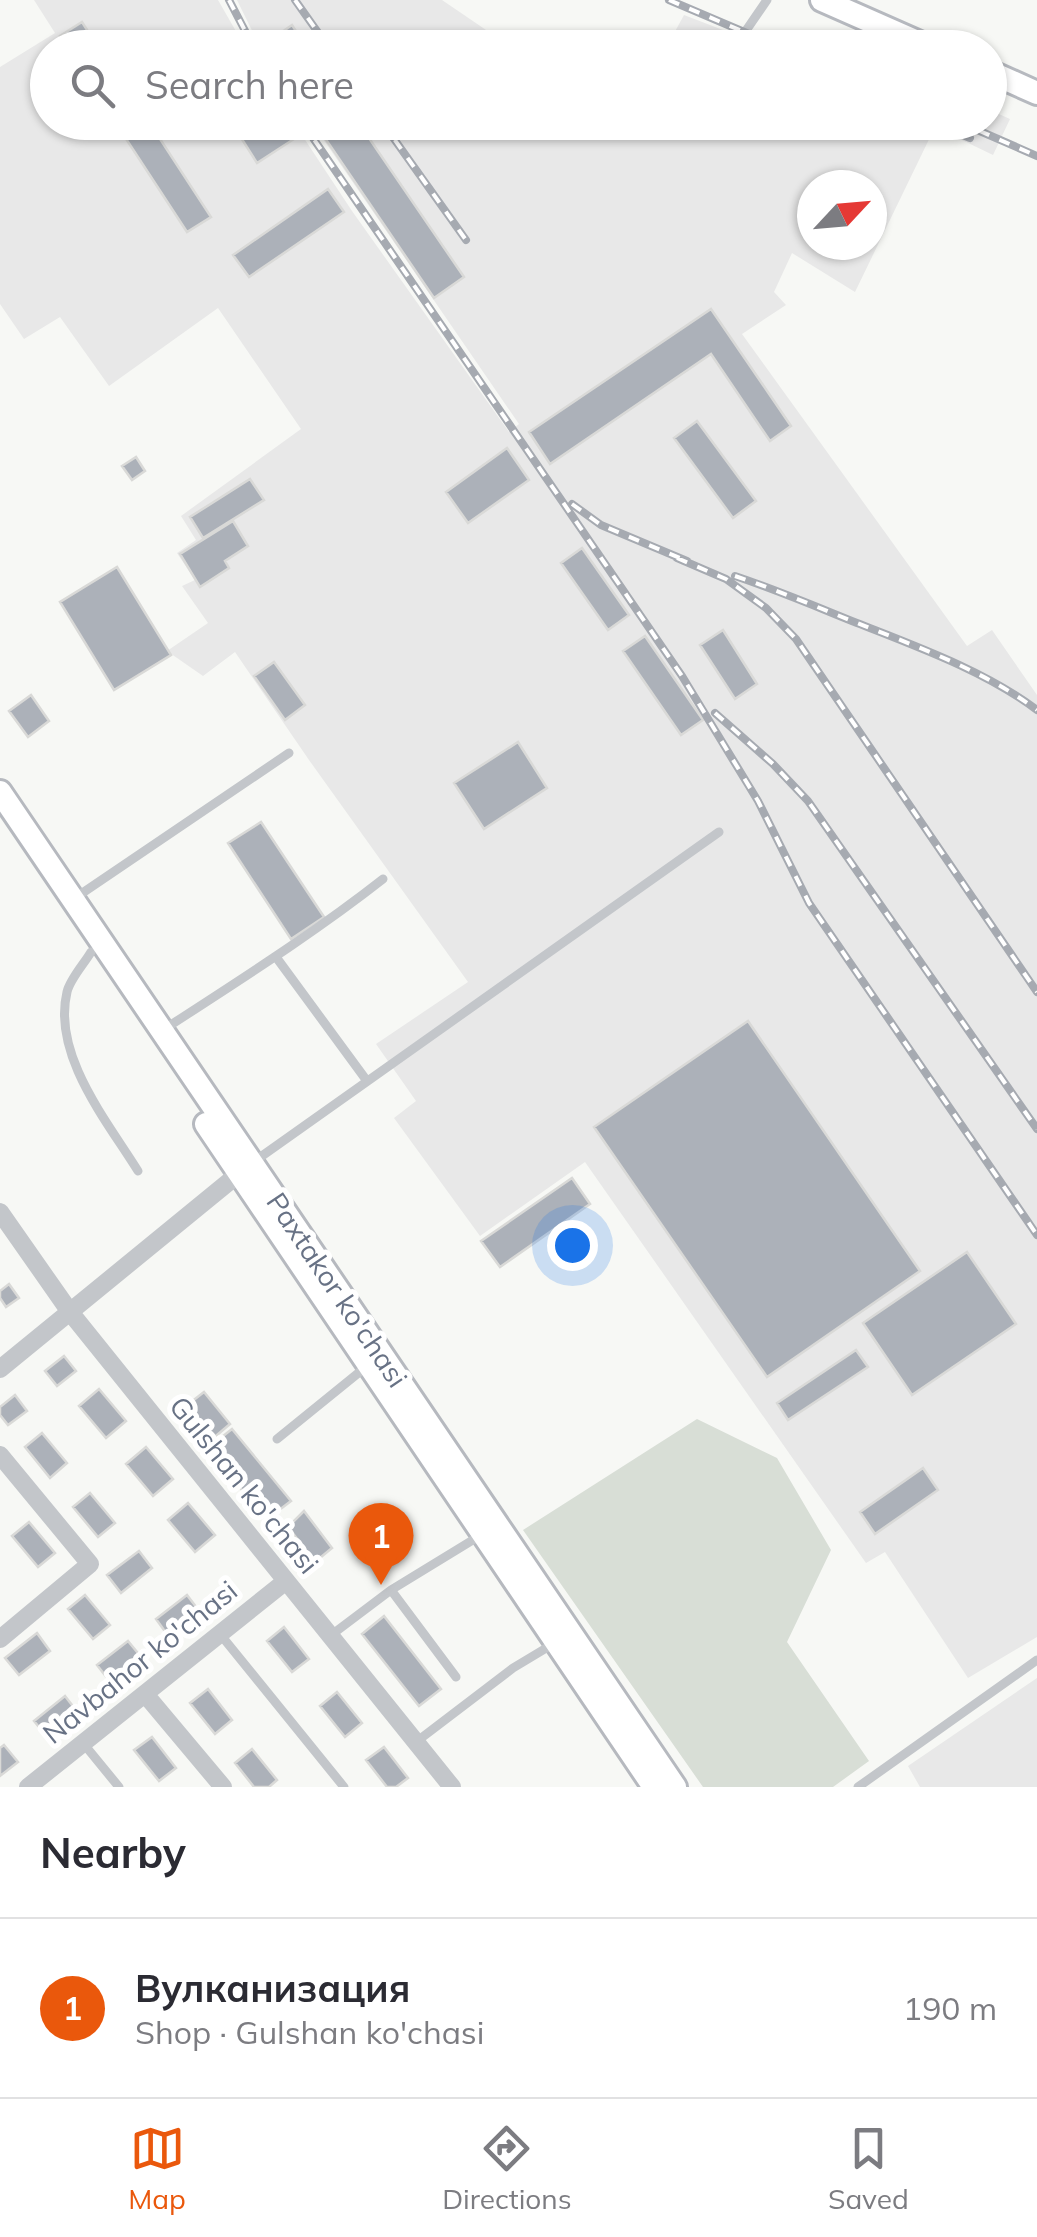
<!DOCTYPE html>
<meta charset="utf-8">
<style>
body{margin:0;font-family:Mulish,sans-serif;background:#f2f2f3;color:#2b2b33}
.compass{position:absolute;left:797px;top:170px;width:90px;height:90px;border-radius:50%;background:#fff;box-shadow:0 2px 8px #0004;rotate:64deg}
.you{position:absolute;left:572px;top:1245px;width:35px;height:35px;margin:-25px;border:8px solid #fff;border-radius:50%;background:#1a73e8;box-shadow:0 0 0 15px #1a73e833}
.badge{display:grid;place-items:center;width:65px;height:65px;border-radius:50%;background:#ea580c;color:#fff;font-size:32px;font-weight:700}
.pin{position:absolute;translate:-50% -82px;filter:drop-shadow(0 2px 5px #0008)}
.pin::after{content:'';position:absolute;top:52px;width:35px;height:30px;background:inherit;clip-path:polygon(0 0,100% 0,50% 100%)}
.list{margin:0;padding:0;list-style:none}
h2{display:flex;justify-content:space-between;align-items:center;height:130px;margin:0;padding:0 40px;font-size:42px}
h2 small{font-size:32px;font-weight:400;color:#7c7c81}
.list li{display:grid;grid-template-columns:65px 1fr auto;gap:30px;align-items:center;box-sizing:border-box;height:180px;padding:0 40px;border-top:2px solid #e1e1e2}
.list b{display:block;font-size:38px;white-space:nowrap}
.list p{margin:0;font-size:32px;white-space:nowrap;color:#7c7c81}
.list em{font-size:32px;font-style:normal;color:#7c7c81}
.icon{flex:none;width:55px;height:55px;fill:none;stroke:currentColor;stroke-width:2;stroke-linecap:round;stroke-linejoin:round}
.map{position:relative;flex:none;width:1037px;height:1787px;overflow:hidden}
.search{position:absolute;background:#fff;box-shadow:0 2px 8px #0004;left:30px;right:30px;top:30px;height:110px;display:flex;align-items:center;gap:25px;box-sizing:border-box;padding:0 35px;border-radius:55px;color:#7c7c81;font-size:38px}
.sheet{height:310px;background:#fff}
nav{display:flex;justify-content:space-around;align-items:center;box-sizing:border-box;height:140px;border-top:2px solid #e1e1e2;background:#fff;font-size:28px;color:#7c7c81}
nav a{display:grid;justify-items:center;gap:5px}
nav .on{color:#ea580c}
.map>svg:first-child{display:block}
.built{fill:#e8e8e8;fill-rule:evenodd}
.green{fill:#d8ded6}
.building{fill:#acb1b9;stroke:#d9d9d7;stroke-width:2.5}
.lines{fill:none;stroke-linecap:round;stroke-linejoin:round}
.secondary-casing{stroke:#b6b9bf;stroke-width:28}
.lane{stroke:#c3c6ca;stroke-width:9}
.street{stroke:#c3c6ca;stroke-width:18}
.secondary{stroke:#fff;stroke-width:22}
.rail-casing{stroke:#a6aab1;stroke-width:8}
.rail{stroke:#fff;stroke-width:4;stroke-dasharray:11;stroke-linecap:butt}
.labels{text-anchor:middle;stroke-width:10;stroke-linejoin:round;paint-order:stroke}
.street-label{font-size:28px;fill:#687285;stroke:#fff}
</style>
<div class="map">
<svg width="1037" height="1787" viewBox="0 0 1037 1787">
<rect width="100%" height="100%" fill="#f7f8f5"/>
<path class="built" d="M 34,0 L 218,0 L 245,47 L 48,48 L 48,122 L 294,123 L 352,211 L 509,432 L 519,424 L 312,123 L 619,122 L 624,126 L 626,122 L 990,122 L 990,110 L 1010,119 L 993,155 L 935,127 L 855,292 L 792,253 L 774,292 L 786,305 L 742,334 L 967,646 L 992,630 L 1037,695 L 1037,1637 L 968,1678 L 885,1552 L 866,1563 L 585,1162 L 480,1236 L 394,1118 L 416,1101 L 376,1044 L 468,982 L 309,760 L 235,652 L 203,676 L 167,651 L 208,623 L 182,586 L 195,580 L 177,553 L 196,540 L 181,516 L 301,429 L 218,308 L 109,386 L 60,317 L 24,339 L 0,304 L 0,67 L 55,33 ZM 812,185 L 872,185 L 872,245 L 812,245 Z
M 237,0 L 442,0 L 511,47 L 260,47 Z
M 684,15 L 767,47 L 666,48 Z
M 1037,1678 L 1037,1787 L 920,1787 L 908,1766 Z"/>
<path class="green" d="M 697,1419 L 777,1458 L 831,1550 L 787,1642 L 869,1761 L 833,1787 L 703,1787 L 523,1530 Z"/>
<path class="building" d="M 82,22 L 98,47 L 97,48 L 67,48 L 60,36 Z
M 292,25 L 307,48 L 263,48 L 262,46 Z
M 115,122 L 149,122 L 211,217 L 187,232 Z
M 231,122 L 283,122 L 294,139 L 257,163 Z
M 314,122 L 358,122 L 464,277 L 434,298 Z
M 328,189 L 344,212 L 249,277 L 233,255 Z
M 711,309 L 791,426 L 770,441 L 711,354 L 550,464 L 529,432 Z
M 697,421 L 756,501 L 733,518 L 674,438 Z
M 507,448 L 529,480 L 468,523 L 446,492 Z
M 136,457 L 145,471 L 132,480 L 122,466 Z
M 250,479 L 264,500 L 203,538 L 190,517 Z
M 233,521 L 248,546 L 225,561 L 229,568 L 200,587 L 180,554 Z
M 582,548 L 629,615 L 608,630 L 561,563 Z
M 117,567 L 171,655 L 114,690 L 60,602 Z
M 723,630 L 757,684 L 735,699 L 700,645 Z
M 645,636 L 703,720 L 681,735 L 623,651 Z
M 274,662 L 305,705 L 285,720 L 254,676 Z
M 31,695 L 49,721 L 28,737 L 9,711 Z
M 518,742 L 547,788 L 484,829 L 454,783 Z
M 261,822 L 324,917 L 291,939 L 228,843 Z
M 748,1021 L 920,1271 L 767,1377 L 594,1127 Z
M 572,1178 L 590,1204 L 500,1267 L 481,1241 Z
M 967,1252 L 1016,1324 L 912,1395 L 863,1323 Z
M 9,1284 L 19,1298 L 6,1307 L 0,1298 L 0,1291 Z
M 856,1350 L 868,1367 L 788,1420 L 777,1403 Z
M 64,1356 L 76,1371 L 57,1386 L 45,1371 Z
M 99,1389 L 126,1421 L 106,1438 L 79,1406 Z
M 204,1392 L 230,1424 L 204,1446 L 177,1413 Z
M 15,1395 L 27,1411 L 8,1425 L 0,1415 L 0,1407 Z
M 232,1429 L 291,1501 L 266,1520 L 208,1448 Z
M 42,1433 L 67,1463 L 50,1478 L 25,1447 Z
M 146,1447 L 173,1479 L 153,1496 L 126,1464 Z
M 923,1468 L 938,1490 L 875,1534 L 860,1512 Z
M 90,1493 L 115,1523 L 98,1537 L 73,1507 Z
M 188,1503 L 215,1535 L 195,1552 L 168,1520 Z
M 304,1511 L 332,1548 L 315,1562 L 288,1527 Z
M 29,1522 L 55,1553 L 38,1567 L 12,1536 Z
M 139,1551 L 152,1568 L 121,1593 L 107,1575 Z
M 85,1595 L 110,1625 L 93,1639 L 68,1609 Z
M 187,1595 L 200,1612 L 169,1637 L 156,1619 Z
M 384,1616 L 441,1689 L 419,1706 L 362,1634 Z
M 284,1627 L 309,1659 L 292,1672 L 267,1641 Z
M 37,1633 L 50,1651 L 19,1675 L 5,1658 Z
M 128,1641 L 142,1658 L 111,1683 L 97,1665 Z
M 208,1689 L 232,1720 L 215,1734 L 190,1703 Z
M 337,1692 L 362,1723 L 345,1737 L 320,1706 Z
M 65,1696 L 79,1714 L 48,1738 L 34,1721 Z
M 152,1737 L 176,1768 L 159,1781 L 134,1750 Z
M 4,1745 L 18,1762 L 0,1776 L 0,1748 Z
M 384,1747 L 408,1778 L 396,1787 L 387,1787 L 366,1760 Z
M 252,1749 L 277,1780 L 269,1787 L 254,1787 L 235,1763 Z"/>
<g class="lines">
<g class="secondary-casing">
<path id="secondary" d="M 822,0 L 931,48
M 990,72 L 1037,93
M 0,792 L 675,1787
M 206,1124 L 654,1787"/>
</g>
<path class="lane" d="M 738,48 L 745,32 L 767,0
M 75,898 L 289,753
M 91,952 C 84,964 70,979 67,992 C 52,1055 107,1121 138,1171
M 276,957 L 367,1081
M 163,1030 C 238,981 313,934 383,879
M 252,1163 L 719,832
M 277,1439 L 367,1366
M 391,1590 L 456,1677
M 220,1634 L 344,1787
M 330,1636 L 391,1590 L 481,1535
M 416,1742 L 513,1668 L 553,1644
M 83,1743 L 119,1787
M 858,1787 L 1037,1660"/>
<path class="street" d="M 0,1212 L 70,1312 L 452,1787
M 0,1369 L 247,1167
M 0,1455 L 90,1564 L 0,1639
M 145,1694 L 223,1787
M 28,1787 L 286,1581"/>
<use href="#secondary" class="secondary"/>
<g class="rail-casing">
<path id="rail" d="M 229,0 L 254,48
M 295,0 L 329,48
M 669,0 L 782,48
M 302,122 L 682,676 L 758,801 L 809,903 L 1037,1235
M 382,122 L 466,240
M 933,122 L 970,138
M 959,122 L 1037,156
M 572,504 L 601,525 L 687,561
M 677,558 L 726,579 L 766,608 L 796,639 L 1037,992
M 735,576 C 777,590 817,607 857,623 C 918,647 985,671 1037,710
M 715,713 L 773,764 L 808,801 L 1037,1129"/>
</g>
<use href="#rail" class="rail"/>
</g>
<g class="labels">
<g class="street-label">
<text transform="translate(337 1290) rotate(56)" y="10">Paxtakor ko'chasi</text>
<text transform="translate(244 1485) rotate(51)" y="10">Gulshan ko'chasi</text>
<text transform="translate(140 1662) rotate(-39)" y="10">Navbahor ko'chasi</text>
</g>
</g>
</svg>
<svg class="compass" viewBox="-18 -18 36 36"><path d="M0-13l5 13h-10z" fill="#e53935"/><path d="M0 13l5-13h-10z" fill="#7c7c81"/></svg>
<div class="you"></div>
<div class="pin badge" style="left:381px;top:1585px">1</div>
<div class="search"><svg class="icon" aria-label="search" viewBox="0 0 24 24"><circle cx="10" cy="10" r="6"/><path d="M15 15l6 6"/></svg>Search here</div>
</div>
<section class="sheet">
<h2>Nearby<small></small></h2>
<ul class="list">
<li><span class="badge">1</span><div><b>Вулканизация</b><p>Shop · Gulshan ko'chasi</p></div><em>190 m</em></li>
</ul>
</section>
<nav>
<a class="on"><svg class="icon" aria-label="map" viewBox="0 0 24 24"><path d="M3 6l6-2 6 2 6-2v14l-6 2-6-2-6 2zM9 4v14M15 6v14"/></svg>Map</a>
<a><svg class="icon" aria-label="directions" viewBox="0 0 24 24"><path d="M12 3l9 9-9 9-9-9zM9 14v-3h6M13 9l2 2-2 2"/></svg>Directions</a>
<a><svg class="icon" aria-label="saved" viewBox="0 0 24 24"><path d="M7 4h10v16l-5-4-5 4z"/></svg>Saved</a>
</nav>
